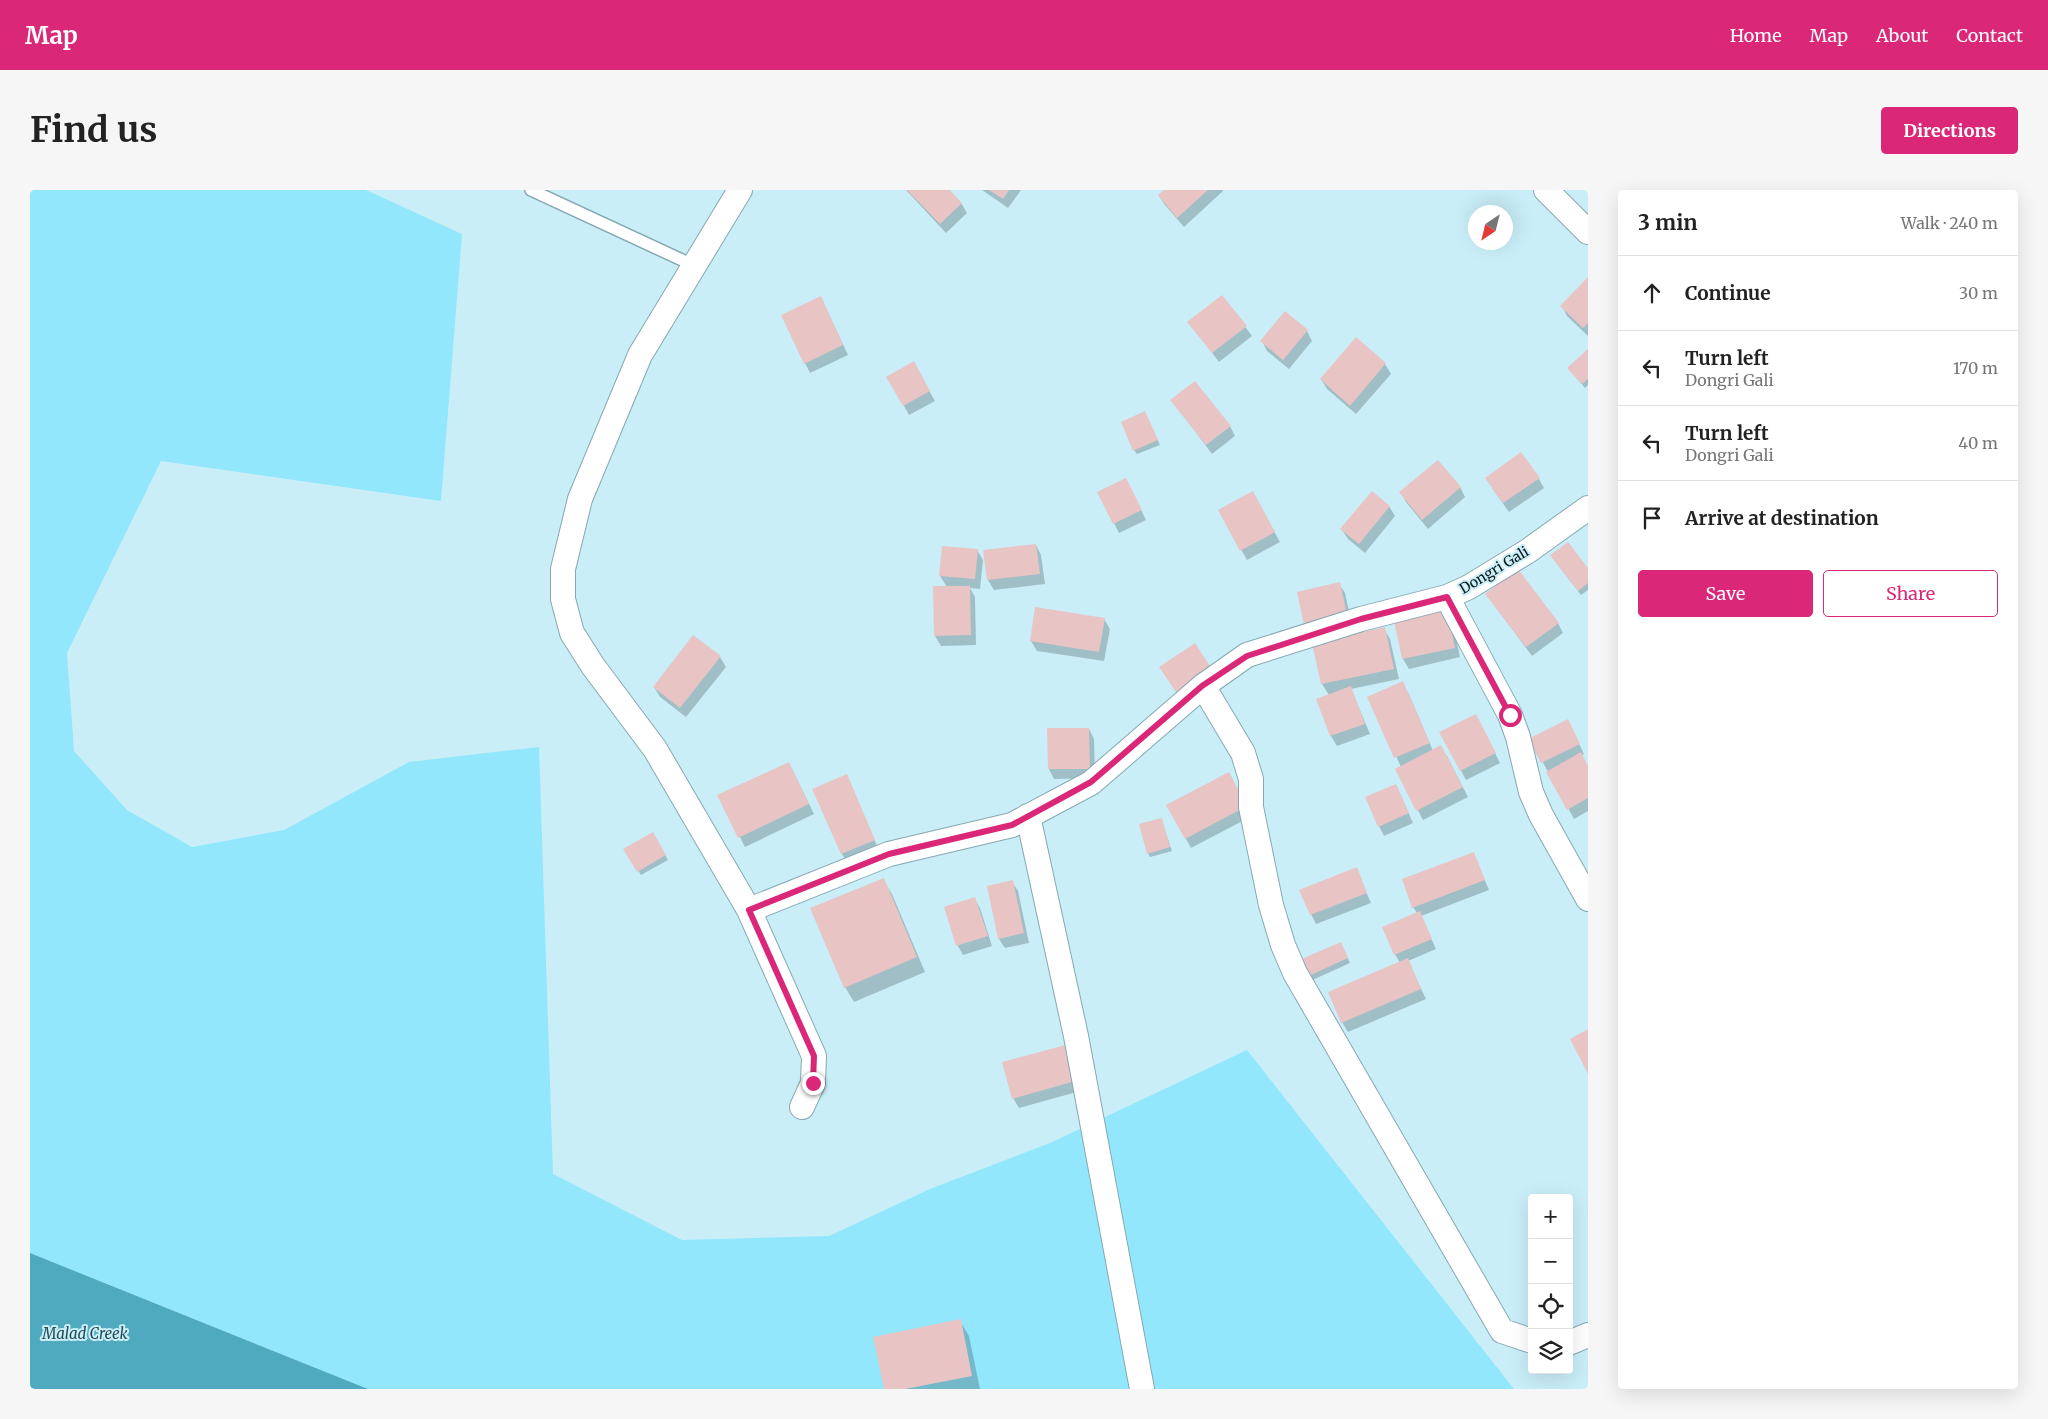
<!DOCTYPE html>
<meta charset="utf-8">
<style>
body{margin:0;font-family:Merriweather,serif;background:#f6f6f6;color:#222}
.controls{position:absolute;right:15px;bottom:15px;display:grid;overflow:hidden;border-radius:5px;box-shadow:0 5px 20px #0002}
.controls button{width:45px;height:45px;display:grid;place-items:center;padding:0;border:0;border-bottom:1px solid #e0e0e0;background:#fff;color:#222;font:25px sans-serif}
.compass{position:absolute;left:1438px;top:15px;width:45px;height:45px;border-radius:50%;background:#fff;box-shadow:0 5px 20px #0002;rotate:215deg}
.stop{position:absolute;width:15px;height:15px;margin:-11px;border:4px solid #db2777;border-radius:50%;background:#fff}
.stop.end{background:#db2777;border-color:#fff;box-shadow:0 1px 5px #0008}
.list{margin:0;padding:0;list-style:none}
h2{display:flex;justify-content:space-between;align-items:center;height:65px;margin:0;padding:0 20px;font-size:21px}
h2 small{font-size:16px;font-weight:400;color:#767676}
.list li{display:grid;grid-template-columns:32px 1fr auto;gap:15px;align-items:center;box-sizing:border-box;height:75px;padding:0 20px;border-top:1px solid #e0e0e0}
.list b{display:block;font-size:19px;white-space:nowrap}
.list p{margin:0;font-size:16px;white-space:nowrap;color:#767676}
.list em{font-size:16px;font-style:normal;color:#767676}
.actions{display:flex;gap:10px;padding:15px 20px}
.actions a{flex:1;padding:11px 0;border:1px solid #db2777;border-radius:5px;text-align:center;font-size:18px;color:#db2777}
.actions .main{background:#db2777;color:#fff}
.icon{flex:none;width:28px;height:28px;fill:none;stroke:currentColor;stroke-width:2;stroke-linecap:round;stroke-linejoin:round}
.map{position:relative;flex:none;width:1558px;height:1199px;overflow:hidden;border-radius:5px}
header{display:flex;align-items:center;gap:30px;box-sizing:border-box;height:70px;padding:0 25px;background:#db2777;color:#fff}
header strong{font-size:24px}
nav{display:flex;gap:28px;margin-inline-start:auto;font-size:18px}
.intro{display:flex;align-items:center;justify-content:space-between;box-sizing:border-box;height:120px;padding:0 30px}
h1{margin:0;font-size:35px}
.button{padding:12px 22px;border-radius:5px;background:#db2777;color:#fff;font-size:18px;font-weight:700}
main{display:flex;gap:30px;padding:0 30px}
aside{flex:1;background:#fff;border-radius:5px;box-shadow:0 5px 20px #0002}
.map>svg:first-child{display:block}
.green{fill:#92e7fd}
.water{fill:#4faac0}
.shadow{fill:#0003}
.building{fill:#e8c4c4}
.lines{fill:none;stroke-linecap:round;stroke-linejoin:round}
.lane-casing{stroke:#86a8b2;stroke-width:14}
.street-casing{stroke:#86a8b2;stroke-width:26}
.lane{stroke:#fff;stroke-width:11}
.street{stroke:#fff;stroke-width:24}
.route{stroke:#db2777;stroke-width:6}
.labels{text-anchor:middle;stroke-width:4;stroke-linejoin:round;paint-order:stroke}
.street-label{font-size:14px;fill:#09171a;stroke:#c9eef8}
.water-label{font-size:15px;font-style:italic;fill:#224b55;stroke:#c9eef8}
</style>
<header>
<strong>Map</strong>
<nav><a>Home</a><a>Map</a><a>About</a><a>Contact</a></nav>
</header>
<div class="intro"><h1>Find us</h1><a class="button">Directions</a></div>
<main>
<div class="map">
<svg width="1558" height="1199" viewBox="0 0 1558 1199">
<rect width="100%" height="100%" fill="#c9eef8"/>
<path class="green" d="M 0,0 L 336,0 L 432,44 L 411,311 L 131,271 L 37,463 L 44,561 L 97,620 L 162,657 L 254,640 L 379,572 L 509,557 L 523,984 L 652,1050 L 799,1046 L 900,999 L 1020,953 L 1217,860 L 1484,1199 L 338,1199 L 0,1063 Z"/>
<path class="water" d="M 0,1063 L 338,1199 L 0,1199 Z"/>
<path class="shadow" d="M 876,0 L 918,0 L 931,13 L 937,23 L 916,43 Z
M 952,0 L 991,0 L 978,18 Z
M 1136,0 L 1192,0 L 1193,1 L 1154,37 L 1135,15 L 1129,6 Z
M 1558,89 L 1558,146 L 1537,126 L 1532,116 Z
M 1192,106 L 1222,146 L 1189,172 L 1159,132 Z
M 796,118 L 818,165 L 780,183 L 775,173 Z
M 1277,141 L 1282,151 L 1259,179 L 1237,161 L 1232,151 Z
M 1326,149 L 1355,174 L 1361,184 L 1326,224 L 1297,199 L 1291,189 Z
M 1558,160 L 1558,195 L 1555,198 L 1539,179 Z
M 883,173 L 905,211 L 879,225 L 858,187 Z
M 1142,210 L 1200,236 L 1205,246 L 1182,264 Z
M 1117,227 L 1130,255 L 1107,264 L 1104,260 Z
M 1509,289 L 1514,298 L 1479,322 L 1462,298 Z
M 1430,297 L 1435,307 L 1398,339 L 1376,312 L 1371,303 Z
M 1101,299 L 1116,330 L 1089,343 L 1084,333 Z
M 1222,302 L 1250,352 L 1217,370 L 1189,320 Z
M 1359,316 L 1365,326 L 1335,363 L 1318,349 L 1312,340 Z
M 1006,355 L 1011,365 L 1015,394 L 964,400 L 958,390 Z
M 947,360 L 953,370 L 950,399 L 940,398 L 945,407 L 946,455 L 911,456 L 905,446 L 917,397 L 910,386 Z
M 1524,370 L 1558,380 L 1558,400 L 1551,405 Z
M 1309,394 L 1315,403 L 1323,440 L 1268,403 Z
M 1456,404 L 1528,433 L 1533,443 L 1502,466 Z
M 1421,426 L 1430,467 L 1379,479 L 1373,469 L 1364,427 Z
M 1074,429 L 1080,439 L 1074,471 L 1007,461 L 1001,451 Z
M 1354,439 L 1360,449 L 1369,489 L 1321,499 L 1340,544 L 1307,556 L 1301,546 L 1288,510 L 1299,505 L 1292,494 L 1284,454 Z
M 690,467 L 696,477 L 656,527 L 630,507 L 624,497 Z
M 1378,502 L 1403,561 L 1417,566 L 1438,607 L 1393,630 L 1366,579 L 1371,577 L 1339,507 Z
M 1451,535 L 1470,573 L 1436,590 L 1411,543 Z
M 1059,539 L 1064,549 L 1065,588 L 1024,589 L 1019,579 L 1018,540 Z
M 1543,541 L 1554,564 L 1551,566 L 1558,578 L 1558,621 L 1544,629 L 1500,549 Z
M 764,583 L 784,624 L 715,657 L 689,606 Z
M 1199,584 L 1222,626 L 1161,658 L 1138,616 Z
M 816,586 L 849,660 L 817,673 L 812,664 Z
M 1366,595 L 1383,633 L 1354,646 L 1349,636 Z
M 1131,629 L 1142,661 L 1120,667 L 1118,663 Z
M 622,643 L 638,670 L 611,685 L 595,659 Z
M 1443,663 L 1459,700 L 1391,726 L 1406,759 L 1378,771 L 1396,809 L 1318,842 L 1312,832 L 1370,773 L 1365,764 L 1387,723 L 1383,717 Z
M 1326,679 L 1341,713 L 1286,734 L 1281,724 Z
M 853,690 L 862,704 L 895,782 L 824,812 L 815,797 Z
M 982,692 L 988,701 L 999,753 L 975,758 L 969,749 Z
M 944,708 L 950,718 L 962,756 L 933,765 L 928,756 L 915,717 Z
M 1313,758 L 1320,773 L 1278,792 L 1275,787 Z
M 1038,855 L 1054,900 L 989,918 L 983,908 Z
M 930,1131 L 939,1146 L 950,1199 L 855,1199 Z"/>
<path class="building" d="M 877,0 L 920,0 L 932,13 L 910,34 Z
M 959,0 L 979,0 L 973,9 Z
M 1134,0 L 1178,0 L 1147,28 L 1128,5 Z
M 1558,87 L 1558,133 L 1553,138 L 1530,116 Z
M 1192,105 L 1217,136 L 1182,163 L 1157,132 Z
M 791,106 L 813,155 L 774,174 L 751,125 Z
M 1255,121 L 1278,140 L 1253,170 L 1230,151 Z
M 1326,147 L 1356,173 L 1320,216 L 1290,189 Z
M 1558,159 L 1558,189 L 1552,194 L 1537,178 Z
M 884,171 L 900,201 L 873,216 L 856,187 Z
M 1165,191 L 1201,236 L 1176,255 L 1140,210 Z
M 1115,221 L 1128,250 L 1103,261 L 1091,232 Z
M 1491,262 L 1510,288 L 1473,313 L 1455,288 Z
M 1408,270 L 1431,297 L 1392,330 L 1369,302 Z
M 1096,288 L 1112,320 L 1083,334 L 1067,302 Z
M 1223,301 L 1245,342 L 1210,361 L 1188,320 Z
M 1342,301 L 1360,316 L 1329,354 L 1310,339 Z
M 1538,352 L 1558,378 L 1558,393 L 1548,401 L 1520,365 Z
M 1006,354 L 1010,384 L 957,390 L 953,360 Z
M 912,356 L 948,359 L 945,389 L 909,386 Z
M 1488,379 L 1529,433 L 1496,457 L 1455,404 Z
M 1310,392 L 1318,430 L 1275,440 L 1267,402 Z
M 903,396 L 940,396 L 941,445 L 904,446 Z
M 1416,415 L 1425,458 L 1372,469 L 1363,426 Z
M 1005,417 L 1075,428 L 1069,462 L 1000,451 Z
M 1355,437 L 1364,479 L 1291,494 L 1282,453 Z
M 663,445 L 691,466 L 650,518 L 623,497 Z
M 1165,453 L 1183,481 L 1148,505 L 1129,477 Z
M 1373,491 L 1400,553 L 1364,568 L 1337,507 Z
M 1321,496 L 1335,534 L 1300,546 L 1286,509 Z
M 1446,524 L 1466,563 L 1430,581 L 1409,542 Z
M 1538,529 L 1550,554 L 1511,573 L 1498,549 Z
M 1017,538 L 1059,538 L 1060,579 L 1018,579 Z
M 1411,555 L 1433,597 L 1386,621 L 1365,579 Z
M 1551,562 L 1558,576 L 1558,608 L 1537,620 L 1516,582 Z
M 759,572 L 779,614 L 708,648 L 687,605 Z
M 1199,582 L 1217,616 L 1155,649 L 1136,615 Z
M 817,584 L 845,650 L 811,664 L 782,599 Z
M 1366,594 L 1379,623 L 1348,637 L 1335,607 Z
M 1132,628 L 1140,657 L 1117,664 L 1109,634 Z
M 623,642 L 636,665 L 607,682 L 593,659 Z
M 1444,662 L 1455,690 L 1382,718 L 1372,689 Z
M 1327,677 L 1337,703 L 1280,725 L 1269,700 Z
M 854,688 L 887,767 L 814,798 L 780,718 Z
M 983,690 L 994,743 L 968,749 L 957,696 Z
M 945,707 L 958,746 L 926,756 L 914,717 Z
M 1390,721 L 1402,749 L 1364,765 L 1352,737 Z
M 1311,752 L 1318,768 L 1274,788 L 1267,771 Z
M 1378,768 L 1391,799 L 1311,833 L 1298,802 Z
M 1558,839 L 1558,884 L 1540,849 Z
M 1039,854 L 1049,890 L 982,909 L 972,872 Z
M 931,1129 L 942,1186 L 875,1199 L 854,1199 L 843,1147 Z"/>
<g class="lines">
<g class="lane-casing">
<path id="lane" d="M 501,0 L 665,76"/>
</g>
<g class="street-casing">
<path id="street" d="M 710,0 L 610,165 L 550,309 L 533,379 L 533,409 L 542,443 L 563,476 L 625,559 L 719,720
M 1516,0 L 1558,42
M 1417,407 L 1480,525 L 1488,547 L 1501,602 L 1511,625 L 1558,709
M 1173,496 L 1213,563 L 1221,589 L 1221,617 L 1241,715 L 1253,755 L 1265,783 L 1472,1141 L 1502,1151
M 998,626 L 1046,846 L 1112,1199
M 772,917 L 783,893 L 784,866 L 719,720 L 859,664 L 982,635 L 1061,593 L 1173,496 L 1217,465 L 1331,429 L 1417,407 L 1439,397 L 1498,361 L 1558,318
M 1539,1153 L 1558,1145"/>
</g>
<use href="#lane" class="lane"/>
<use href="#street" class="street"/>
</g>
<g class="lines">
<path class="route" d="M 783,893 L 784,866 L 719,720 L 859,664 L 982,635 L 1061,592 L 1172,496 L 1217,466 L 1331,429 L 1417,407 L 1480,525"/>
</g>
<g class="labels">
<g class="street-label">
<text transform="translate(1464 380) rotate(-31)" y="5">Dongri Gali</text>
</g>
<g class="water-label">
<text x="55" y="1149">Malad Creek</text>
</g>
</g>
</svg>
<div class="controls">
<button>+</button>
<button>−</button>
<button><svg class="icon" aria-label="locate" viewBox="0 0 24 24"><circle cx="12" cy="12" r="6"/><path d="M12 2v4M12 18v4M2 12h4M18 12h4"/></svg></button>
<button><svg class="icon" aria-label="layers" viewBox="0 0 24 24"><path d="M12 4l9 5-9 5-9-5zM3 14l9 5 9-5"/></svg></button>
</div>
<svg class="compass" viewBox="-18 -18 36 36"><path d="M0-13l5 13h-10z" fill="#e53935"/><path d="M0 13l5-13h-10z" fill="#767676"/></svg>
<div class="stop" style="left:1480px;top:525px"></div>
<div class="stop end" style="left:783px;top:893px"></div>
</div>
<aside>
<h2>3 min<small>Walk · 240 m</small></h2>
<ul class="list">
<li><svg class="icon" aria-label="ahead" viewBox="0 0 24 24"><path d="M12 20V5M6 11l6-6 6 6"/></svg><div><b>Continue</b></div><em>30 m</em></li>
<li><svg class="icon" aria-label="left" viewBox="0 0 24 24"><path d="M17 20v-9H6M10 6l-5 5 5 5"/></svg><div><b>Turn left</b><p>Dongri Gali</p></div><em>170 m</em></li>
<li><svg class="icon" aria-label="left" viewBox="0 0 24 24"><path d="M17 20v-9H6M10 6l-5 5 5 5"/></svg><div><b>Turn left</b><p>Dongri Gali</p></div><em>40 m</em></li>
<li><svg class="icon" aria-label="arrive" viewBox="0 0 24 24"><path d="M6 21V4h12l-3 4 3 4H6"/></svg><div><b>Arrive at destination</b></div></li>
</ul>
<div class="actions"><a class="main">Save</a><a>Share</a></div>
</aside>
</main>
